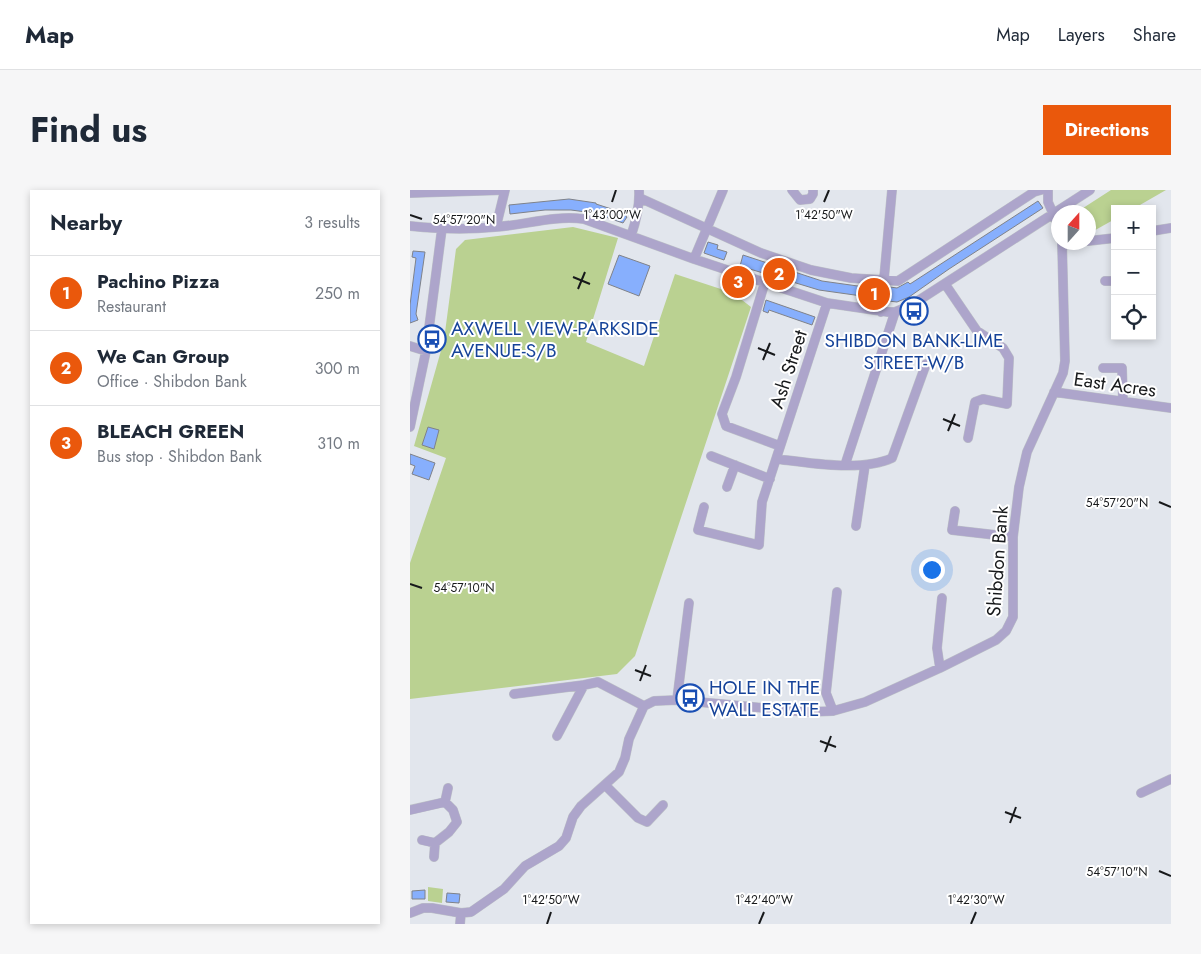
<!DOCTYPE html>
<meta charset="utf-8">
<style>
body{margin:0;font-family:Jost,sans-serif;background:#f6f6f7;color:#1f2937}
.controls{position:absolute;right:15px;top:15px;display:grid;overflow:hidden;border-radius:0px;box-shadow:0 2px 8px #0003}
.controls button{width:45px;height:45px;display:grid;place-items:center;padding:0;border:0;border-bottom:1px solid #e0e1e3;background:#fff;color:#1f2937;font:25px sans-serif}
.compass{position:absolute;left:641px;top:15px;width:45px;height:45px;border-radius:50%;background:#fff;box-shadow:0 2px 8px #0003;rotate:21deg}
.you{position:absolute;left:521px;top:379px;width:18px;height:18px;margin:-12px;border:4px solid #fff;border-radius:50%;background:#1a73e8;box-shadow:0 0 0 8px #1a73e833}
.badge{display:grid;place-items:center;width:32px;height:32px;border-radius:50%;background:#ea580c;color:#fff;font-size:16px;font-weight:700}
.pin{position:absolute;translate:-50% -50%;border:2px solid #fff;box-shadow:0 1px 5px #0006}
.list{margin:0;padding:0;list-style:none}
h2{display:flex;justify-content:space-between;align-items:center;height:65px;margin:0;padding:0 20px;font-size:21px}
h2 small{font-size:16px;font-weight:400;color:#747a83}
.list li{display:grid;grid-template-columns:32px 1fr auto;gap:15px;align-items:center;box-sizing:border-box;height:75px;padding:0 20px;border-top:1px solid #e0e1e3}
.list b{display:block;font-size:19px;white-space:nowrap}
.list p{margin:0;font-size:16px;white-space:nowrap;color:#747a83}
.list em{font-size:16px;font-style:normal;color:#747a83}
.icon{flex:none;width:28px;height:28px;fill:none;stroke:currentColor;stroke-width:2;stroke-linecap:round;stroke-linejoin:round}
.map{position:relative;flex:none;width:761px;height:734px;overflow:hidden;border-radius:0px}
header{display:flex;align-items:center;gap:30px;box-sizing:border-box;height:70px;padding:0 25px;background:#fff;border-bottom:1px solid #e0e1e3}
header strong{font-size:24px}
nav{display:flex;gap:28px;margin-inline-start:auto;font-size:18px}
.intro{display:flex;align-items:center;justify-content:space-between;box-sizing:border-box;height:120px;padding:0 30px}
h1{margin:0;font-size:35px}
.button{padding:12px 22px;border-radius:0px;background:#ea580c;color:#fff;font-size:18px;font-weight:700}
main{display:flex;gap:30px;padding:0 30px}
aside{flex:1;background:#fff;border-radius:0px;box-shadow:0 2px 8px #0003}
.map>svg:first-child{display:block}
.green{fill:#bad191}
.building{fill:#87affd;stroke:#7f8289}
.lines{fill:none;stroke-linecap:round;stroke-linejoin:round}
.minor-casing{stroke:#bdc1c7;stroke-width:10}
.minor{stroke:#ada5cb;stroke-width:9}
.ticks{fill:none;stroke:#17191b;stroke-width:2}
.labels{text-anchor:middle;stroke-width:4;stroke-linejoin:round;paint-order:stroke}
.transit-label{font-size:19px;fill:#164399;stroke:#fff;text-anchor:start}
.street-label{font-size:19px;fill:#17191b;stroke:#fff}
.ticks-label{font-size:12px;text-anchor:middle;fill:#17191b;stroke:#fff;stroke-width:4;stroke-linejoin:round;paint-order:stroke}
</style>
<header>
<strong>Map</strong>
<nav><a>Map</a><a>Layers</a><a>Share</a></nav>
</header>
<div class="intro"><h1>Find us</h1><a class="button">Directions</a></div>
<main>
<aside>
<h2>Nearby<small>3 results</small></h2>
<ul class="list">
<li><span class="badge">1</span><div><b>Pachino Pizza</b><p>Restaurant</p></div><em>250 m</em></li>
<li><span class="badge">2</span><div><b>We Can Group</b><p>Office · Shibdon Bank</p></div><em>300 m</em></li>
<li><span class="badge">3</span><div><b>BLEACH GREEN</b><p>Bus stop · Shibdon Bank</p></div><em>310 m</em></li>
</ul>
</aside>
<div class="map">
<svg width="761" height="734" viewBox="0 0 761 734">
<rect width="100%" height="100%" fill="#e2e6ed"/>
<path class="green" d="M 701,0 L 756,0 L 723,19 L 705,19 L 705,29 L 680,43 L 679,42 L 678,22 L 669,22 L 670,20 Z
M 163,37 L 208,48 L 176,152 L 234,176 L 265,84 L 323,103 L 341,117 L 225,466 L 207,484 L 0,509 L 0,373 L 36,268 L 4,256 L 34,150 L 46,59 L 55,50 Z
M 18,697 L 33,699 L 32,713 L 18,711 Z"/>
<path class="building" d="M 159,9 L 186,13 L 186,14 L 217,24 L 216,27 L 217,27 L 213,33 L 184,23 L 161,20 L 135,20 L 100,24 L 99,15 Z
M 628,11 L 633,18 L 539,79 L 499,107 L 487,112 L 478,111 L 480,97 L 487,98 L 498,92 L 500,94 Z
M 298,52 L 308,55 L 307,59 L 317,62 L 314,70 L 294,63 Z
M 3,61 L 15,62 L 6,124 L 8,130 L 0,133 L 0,115 L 6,68 L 2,67 Z
M 209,65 L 240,76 L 229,106 L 198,94 Z
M 333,65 L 412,91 L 462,98 L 462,96 L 467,96 L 466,108 L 409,100 L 330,76 Z
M 356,110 L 405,127 L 402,135 L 359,120 L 358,123 L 353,121 Z
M 18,237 L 29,240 L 24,259 L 12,255 Z
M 0,264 L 25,273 L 19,290 L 2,284 L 5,276 L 0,274 Z
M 15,700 L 15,709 L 2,709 L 2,701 Z
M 37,703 L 50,704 L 49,713 L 36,712 Z"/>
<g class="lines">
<g class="minor-casing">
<path id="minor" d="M 382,0 L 390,10 L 400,9 L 403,4 L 403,0
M 638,0 L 638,12 L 648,35
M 0,3 L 95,0
M 230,8 L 351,63 L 401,80 L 441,88 L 488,91 L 624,2 L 631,0
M 0,36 C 28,39 57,40 85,37 C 116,35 143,25 174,29 L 284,69 L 417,113 L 478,122 L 485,122 L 500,116 L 680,0
M 86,37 L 95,0
M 742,41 L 761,38
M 221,46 C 226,31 230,15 229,0
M 678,51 L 705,48
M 652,54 L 665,52
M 284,69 L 313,0
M 695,91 L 705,91
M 355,92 L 326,187 L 312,224 L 316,236 L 370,256
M 535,94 L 567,141 L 593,158 L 599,168 L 597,214 L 573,209 L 565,212 L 558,248
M 471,122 L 482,0
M 0,156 L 16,161
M 693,178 L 712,178 L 713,211
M 644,202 L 761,218
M 0,237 L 16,161 L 32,38
M 301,266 L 360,289
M 367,269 C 399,273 452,282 482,268 L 516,174
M 435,275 L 485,122
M 317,297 L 325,275
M 294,317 L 288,340 L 349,355 L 352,312 L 417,113
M 545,321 L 542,340 L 603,347
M 446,336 L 455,275
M 530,478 L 527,458 L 532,408
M 104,504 L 174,495
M 267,510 L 279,413
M 423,521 L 416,503 L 427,402
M 147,546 L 174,495 L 188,492 L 234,516
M 195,595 L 228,628 L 237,632 L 253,615
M 731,603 L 761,589
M 0,620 L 35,612 L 38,598
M 12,650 L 25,653 L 24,667
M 25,653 L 39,642 L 47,632 L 43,620 L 35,612
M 0,723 L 13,718 L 22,718 L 51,723 L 61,722 L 94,699 L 115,676 L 149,656 L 156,648 L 163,627 L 171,616 L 209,582 L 215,568 L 219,549 L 234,516 L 244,511 L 267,510 L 396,522 L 423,521 L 455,512 L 530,478 L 586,450 L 596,441 L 603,427 L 603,347 L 609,297 L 617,262 L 653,183 L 655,171 L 652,52
M 50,734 L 51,723"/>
</g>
<use href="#minor" class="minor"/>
</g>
<path class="ticks" d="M 202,12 L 206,0M 414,12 L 419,0M 0,25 L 12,29M 163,87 L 180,94M 168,99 L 175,82M 348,158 L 365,165M 353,170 L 360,153M 533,229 L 550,236M 538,241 L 545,224M 749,312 L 761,317M 0,394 L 12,398M 225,480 L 241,486M 230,491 L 236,475M 410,551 L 426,557M 415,562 L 421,546M 595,622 L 611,628M 600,633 L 606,617M 749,681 L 761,686M 137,734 L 141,722M 349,734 L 354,722M 561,734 L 566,722"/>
<defs>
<g id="bus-ring" transform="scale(1.4375)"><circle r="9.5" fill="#fff" stroke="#1a4fb4" stroke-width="1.5"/><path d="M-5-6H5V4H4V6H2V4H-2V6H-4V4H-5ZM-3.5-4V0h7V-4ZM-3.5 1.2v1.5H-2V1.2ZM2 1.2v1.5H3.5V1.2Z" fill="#1a4fb4"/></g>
</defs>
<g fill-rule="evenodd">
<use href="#bus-ring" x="504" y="121"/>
<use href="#bus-ring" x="22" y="149"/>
<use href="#bus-ring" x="280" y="508"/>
</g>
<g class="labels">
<g class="transit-label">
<text x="41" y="145">AXWELL VIEW-PARKSIDE<tspan x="41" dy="22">AVENUE-S/B</tspan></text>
<text x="504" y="157" text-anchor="middle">SHIBDON BANK-LIME<tspan x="504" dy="22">STREET-W/B</tspan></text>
<text x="299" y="504">HOLE IN THE<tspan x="299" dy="22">WALL ESTATE</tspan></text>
</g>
<g class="street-label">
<text transform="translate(378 179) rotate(-72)" y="7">Ash Street</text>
<text transform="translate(705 194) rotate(8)" y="7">East Acres</text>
<text transform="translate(587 371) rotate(-86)" y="7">Shibdon Bank</text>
</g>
</g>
<g class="ticks-label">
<text x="202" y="29">1°43'00"W</text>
<text x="414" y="29">1°42'50"W</text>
<text x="54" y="34">54°57'20"N</text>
<text x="707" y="317">54°57'20"N</text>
<text x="54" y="402">54°57'10"N</text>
<text x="707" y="686">54°57'10"N</text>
<text x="141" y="714">1°42'50"W</text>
<text x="354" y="714">1°42'40"W</text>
<text x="566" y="714">1°42'30"W</text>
</g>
</svg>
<div class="controls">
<button>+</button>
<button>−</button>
<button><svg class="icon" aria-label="locate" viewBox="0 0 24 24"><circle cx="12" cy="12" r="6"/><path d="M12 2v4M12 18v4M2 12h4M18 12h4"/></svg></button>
</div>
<svg class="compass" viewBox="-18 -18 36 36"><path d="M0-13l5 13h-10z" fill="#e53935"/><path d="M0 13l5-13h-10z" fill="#747a83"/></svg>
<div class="you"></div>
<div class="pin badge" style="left:464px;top:104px">1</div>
<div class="pin badge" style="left:369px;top:84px">2</div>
<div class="pin badge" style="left:328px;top:92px">3</div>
</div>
</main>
